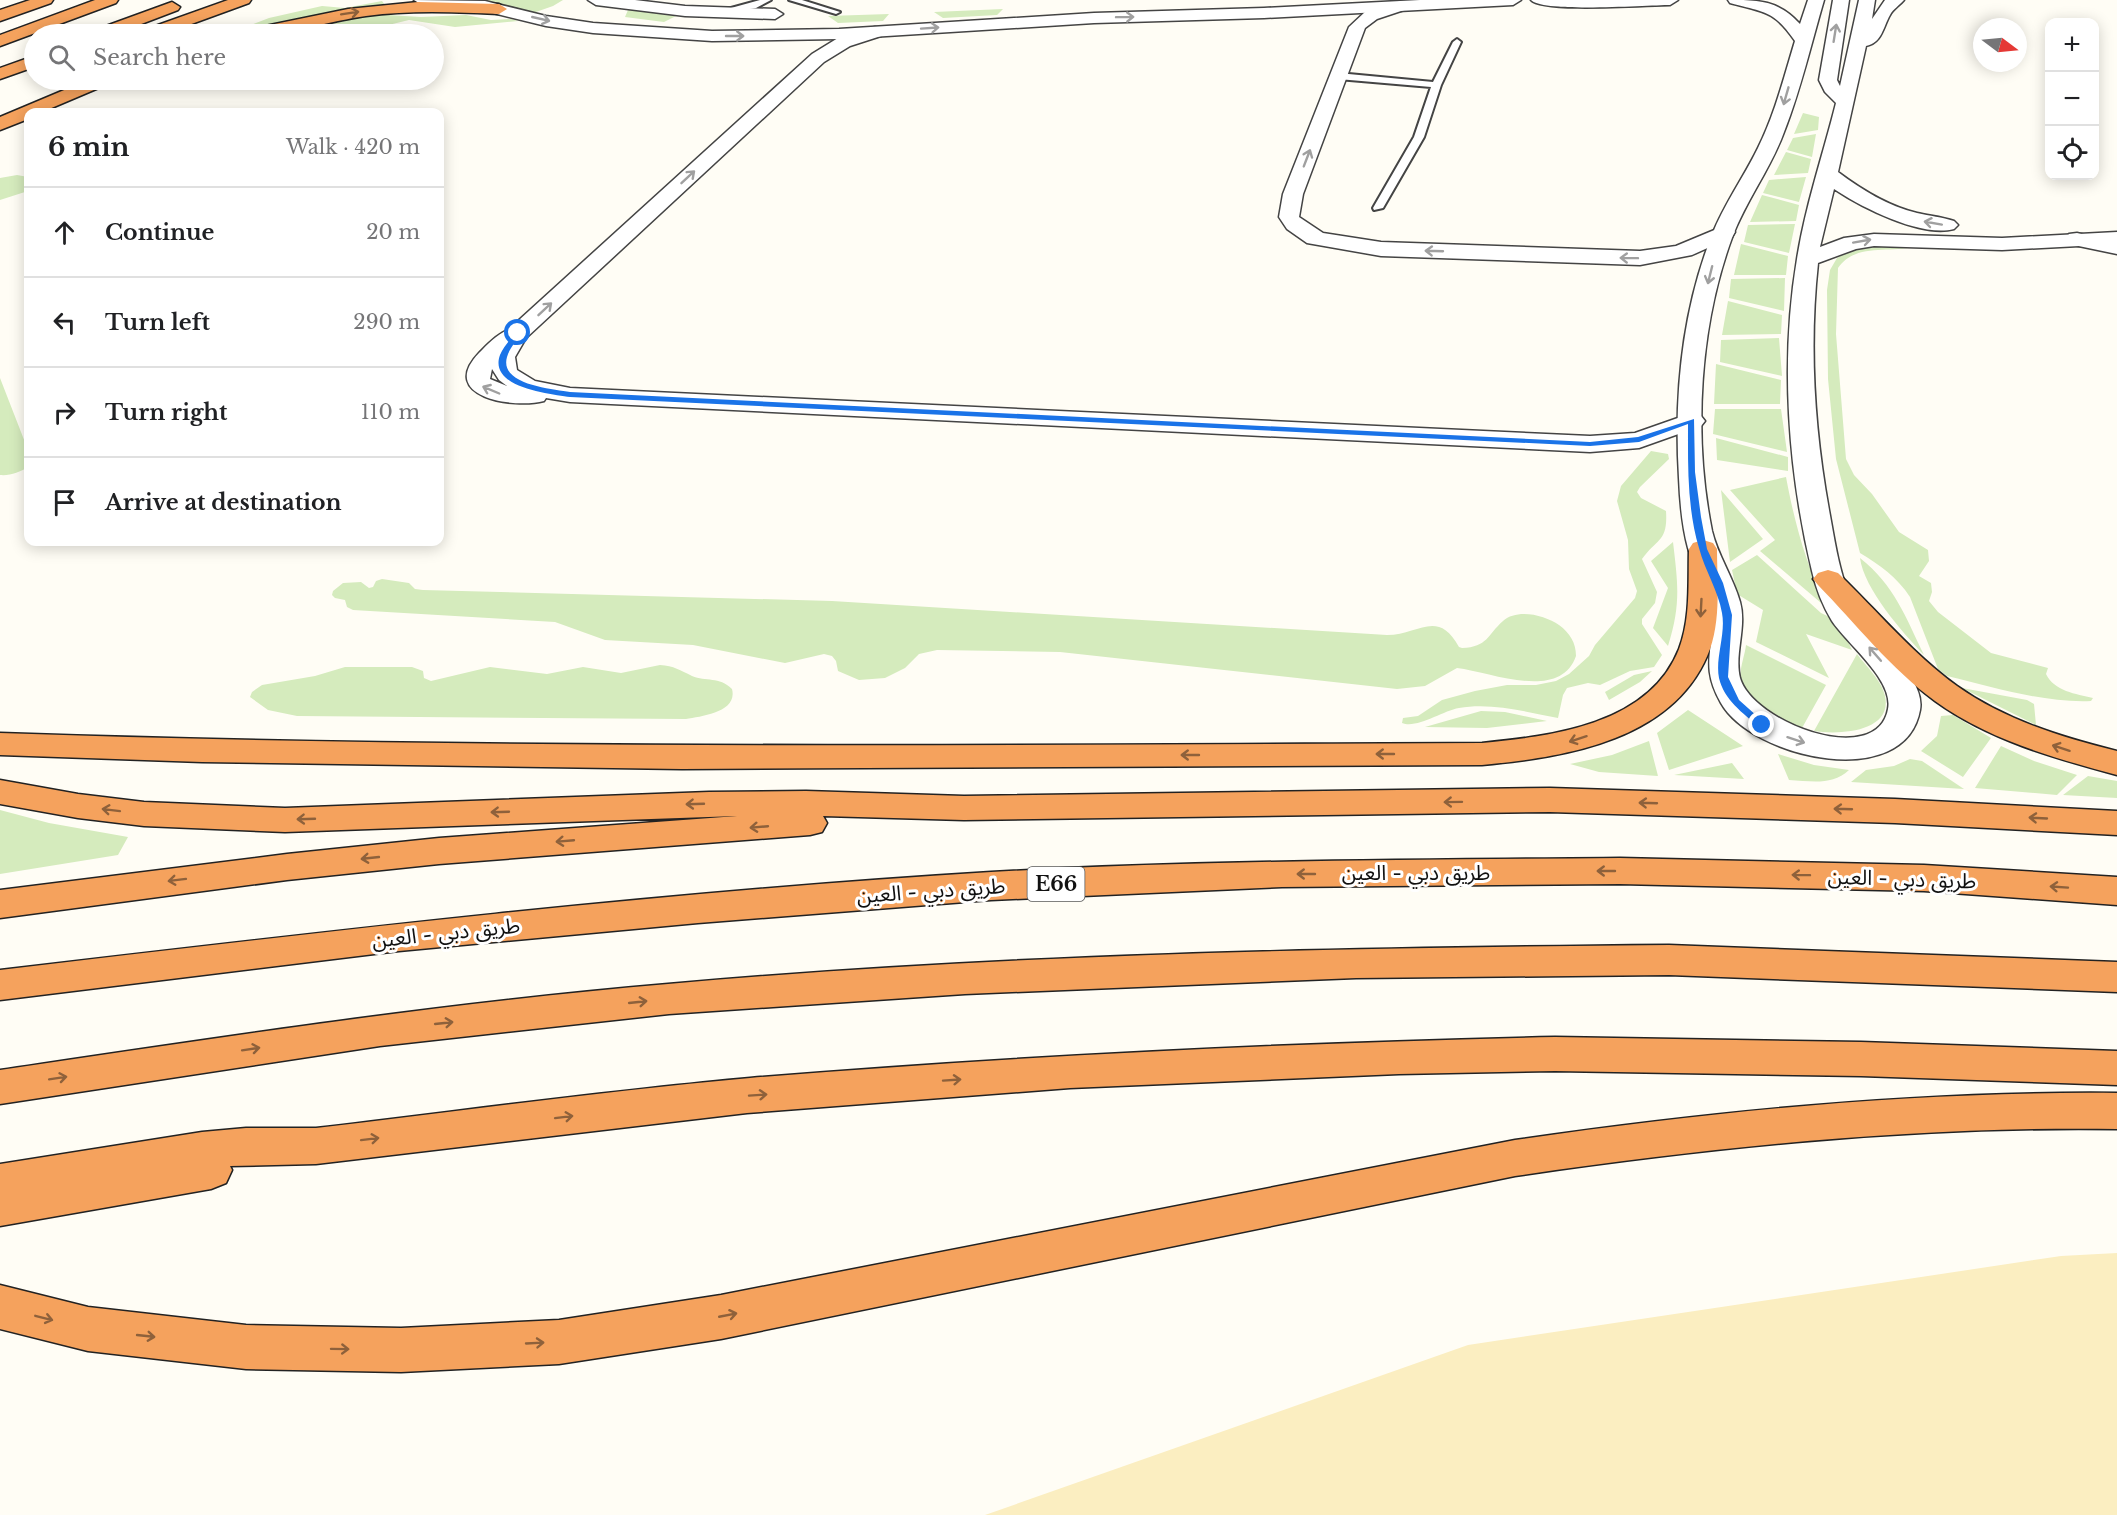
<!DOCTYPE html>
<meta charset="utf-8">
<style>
body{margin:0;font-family:"Libre Baskerville","Noto Sans Arabic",serif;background:#f6f6f6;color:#202124}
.controls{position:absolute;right:18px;top:18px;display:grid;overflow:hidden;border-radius:12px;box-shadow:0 3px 15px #0003}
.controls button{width:54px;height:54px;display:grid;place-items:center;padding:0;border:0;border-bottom:2px solid #e0e0e0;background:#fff;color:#202124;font:30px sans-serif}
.compass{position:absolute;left:1973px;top:18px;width:54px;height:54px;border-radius:50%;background:#fff;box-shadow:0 3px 15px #0003;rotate:106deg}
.stop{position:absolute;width:18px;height:18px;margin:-14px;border:4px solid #1a73e8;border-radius:50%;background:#fff}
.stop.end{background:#1a73e8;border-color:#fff;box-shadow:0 2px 6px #0008}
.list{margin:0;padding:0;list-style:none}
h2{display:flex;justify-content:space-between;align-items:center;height:78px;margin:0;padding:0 24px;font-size:26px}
h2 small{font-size:20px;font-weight:400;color:#757577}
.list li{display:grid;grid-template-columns:39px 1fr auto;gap:18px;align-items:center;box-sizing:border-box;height:90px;padding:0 24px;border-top:2px solid #e0e0e0}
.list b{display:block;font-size:22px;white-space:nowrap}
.list em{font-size:20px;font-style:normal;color:#757577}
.icon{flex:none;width:33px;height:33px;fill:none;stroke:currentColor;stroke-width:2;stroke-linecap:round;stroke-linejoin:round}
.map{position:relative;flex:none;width:2117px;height:1515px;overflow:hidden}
.search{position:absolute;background:#fff;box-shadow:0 3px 15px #0003;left:24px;top:24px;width:420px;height:66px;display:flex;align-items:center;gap:15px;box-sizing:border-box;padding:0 21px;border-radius:33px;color:#757577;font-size:22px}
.panel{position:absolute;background:#fff;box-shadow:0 3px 15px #0003;left:24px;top:108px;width:420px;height:438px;border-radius:12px}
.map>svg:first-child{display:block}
.green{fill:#d5ebbd}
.sand{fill:#fbeec1}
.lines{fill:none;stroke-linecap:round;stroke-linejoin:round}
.service-casing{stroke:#444;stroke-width:4}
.minor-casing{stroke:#444;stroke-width:3}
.tertiary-casing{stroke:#444;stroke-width:3}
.motorway-casing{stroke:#222;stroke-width:3}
.service{fill:#fff;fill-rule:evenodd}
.minor{fill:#fff;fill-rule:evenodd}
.tertiary{fill:#fff;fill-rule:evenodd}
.motorway{fill:#f5a25d;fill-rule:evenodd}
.oneway{stroke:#8e613b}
.oneway2{stroke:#a0a0a0}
.route{fill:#1a73e8}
.labels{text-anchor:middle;stroke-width:6;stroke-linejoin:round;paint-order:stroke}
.shield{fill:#fff;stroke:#585858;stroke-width:1.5}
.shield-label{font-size:20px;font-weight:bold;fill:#111}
.street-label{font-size:21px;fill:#111;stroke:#fff}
</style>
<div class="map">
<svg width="2117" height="1515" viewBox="0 0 2117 1515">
<rect width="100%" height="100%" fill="#fffdf5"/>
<path class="green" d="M 456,0 L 563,0 L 553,6 L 533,13 L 491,4 Z
M 382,1 L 385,5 L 325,15 L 238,34 L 228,34 L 269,18 L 322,6 L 345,8 Z
M 1003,9 L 997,15 L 943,18 L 934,12 Z
M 628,10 L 678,15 L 664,22 L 625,17 Z
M 372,14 L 421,17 L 466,15 L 491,20 L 511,19 L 518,21 L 455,27 L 409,20 L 372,29 L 313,32 L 307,30 Z
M 889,14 L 883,21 L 838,23 L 828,16 Z
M 1803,113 L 1819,117 L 1818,130 L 1794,134 Z
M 1816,134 L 1812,157 L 1787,150 L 1793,138 Z
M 1786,152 L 1811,159 L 1808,173 L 1774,175 Z
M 17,175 L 28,177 L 28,191 L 0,200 L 0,178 Z
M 1806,177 L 1799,202 L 1763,193 L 1769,180 Z
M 1762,195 L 1799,205 L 1796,221 L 1750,222 Z
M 1795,224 L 1789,253 L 1744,242 L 1748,225 Z
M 1741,244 L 1788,256 L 1786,275 L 1734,275 Z
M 1873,246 L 1913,247 C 1889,253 1855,243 1838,268 L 1836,334 L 1846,459 L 1854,475 L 1872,494 L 1899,532 L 1928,550 L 1929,561 L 1919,576 L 1931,583 L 1932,592 L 1929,601 L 1938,612 L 1991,653 L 2048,668 L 2046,674 C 2054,691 2076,694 2093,698 L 2091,701 C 2043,703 1993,687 1947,676 L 1938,669 L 1910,597 C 1897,577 1880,565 1860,553 L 1836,459 L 1828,379 L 1827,290 L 1830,270 L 1837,258 L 1852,250 Z
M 1785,278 L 1784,311 L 1729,298 L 1731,279 Z
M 1728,301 L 1782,315 L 1781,334 L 1722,335 Z
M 1779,338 L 1782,376 L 1720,362 L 1721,340 Z
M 1716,364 L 1781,380 L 1780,404 L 1714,404 Z
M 0,378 L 28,450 L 28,467 C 20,472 10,476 0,475 Z
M 1715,409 L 1781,409 L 1787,452 L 1713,434 Z
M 1716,438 L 1788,457 L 1788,471 L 1717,460 Z
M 1651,451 L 1668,454 L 1669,459 L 1640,487 L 1637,492 L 1641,498 L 1666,511 C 1668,542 1657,538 1642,559 L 1657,592 L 1655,603 L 1642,619 L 1642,624 L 1662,655 L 1654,667 L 1630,671 L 1600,685 L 1588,683 L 1567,688 L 1563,695 L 1558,718 C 1526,712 1491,702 1459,708 C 1442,711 1417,729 1402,723 L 1403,718 L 1418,716 L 1442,700 L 1475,691 L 1507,685 L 1536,685 L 1556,681 L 1569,674 L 1589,656 L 1595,645 L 1635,598 L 1637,591 L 1629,569 L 1628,540 L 1617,501 L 1621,486 Z
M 1786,477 C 1795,525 1806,564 1827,608 L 1760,551 L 1775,540 L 1730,490 Z
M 1721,490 L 1763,539 L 1730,562 Z
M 1673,542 C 1678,585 1681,604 1668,646 L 1653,628 L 1668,588 L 1651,561 Z
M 1757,555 L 1821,613 L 1838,621 L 1852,650 L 1806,634 L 1829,678 L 1756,642 L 1763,610 L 1737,594 L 1732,570 Z
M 1860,558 C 1895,586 1905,616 1924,655 C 1903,633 1864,589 1860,558 Z
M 382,579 L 409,583 L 415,589 L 423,590 L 832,601 L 1387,635 C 1418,635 1438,608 1459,647 L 1462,648 C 1488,647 1487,635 1503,621 C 1517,608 1545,615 1559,625 C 1570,633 1576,643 1576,656 C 1560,702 1491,672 1457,668 L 1425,686 L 1397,689 L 1060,652 L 937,650 L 919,654 L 905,668 L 885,678 L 859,680 L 838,671 L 836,661 L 832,656 L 824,654 L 785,663 L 693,645 L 605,640 L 555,622 L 353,610 L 347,607 L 345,600 L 335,598 L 332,595 L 333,591 L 343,583 L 361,582 L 369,588 L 373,587 L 376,581 Z
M 1746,645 L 1826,685 L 1802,728 C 1779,722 1745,705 1741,678 C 1739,669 1745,655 1746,645 Z
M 1857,654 C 1866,666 1882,681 1885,696 C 1893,733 1837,735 1814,731 Z
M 660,665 C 674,666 680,670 692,676 C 706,682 719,676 732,689 C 738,712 702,716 686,719 L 297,716 L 268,710 L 250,697 L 252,692 L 262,685 L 315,676 L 345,667 L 412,667 L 423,671 L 424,678 L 431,681 L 490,667 L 547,674 L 583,667 L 621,673 Z
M 1652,671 L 1640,682 L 1609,700 L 1605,692 L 1634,675 Z
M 1962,688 L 2027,700 L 2034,704 L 2036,725 Z
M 1688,710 L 1743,746 L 1669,770 L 1657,733 Z
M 1481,711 L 1505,712 L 1547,721 L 1487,728 L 1425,727 Z
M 1953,715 L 1991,738 L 1963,777 L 1921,751 L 1937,736 L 1941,716 Z
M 1649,741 L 1658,776 L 1599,772 L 1570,764 L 1612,755 Z
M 2001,746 L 2034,761 L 2077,775 L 2057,795 L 1975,788 Z
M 1778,754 L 1814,765 L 1849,770 C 1832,786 1811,781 1789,780 Z
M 1910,759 L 1922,761 L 1964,789 L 1851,782 L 1866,770 L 1894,766 Z
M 1732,763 L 1744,779 L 1674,775 Z
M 2088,776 L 2117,781 L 2117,798 L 2063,795 Z
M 0,810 L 49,823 L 128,837 L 118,855 L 0,874 Z"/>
<path class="sand" d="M 2117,1253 L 2117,1515 L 985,1515 L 1468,1345 L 2061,1256 Z"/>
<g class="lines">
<g class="service-casing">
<path id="service" d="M 760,0 L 771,0 L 756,8 L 724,13 L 720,11 Z
M 789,0 L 802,0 L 840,12 L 836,14 Z
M 1457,39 L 1461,42 L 1441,85 L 1424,137 L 1383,208 L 1374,210 L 1373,208 L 1414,137 L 1431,87 L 1338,79 L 1334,76 L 1338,73 L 1433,82 L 1453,42 Z"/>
</g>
<g class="minor-casing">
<path id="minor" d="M 1401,1 L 1407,3 L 1409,6 L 1407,9 L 1377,19 L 1365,28 L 1303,194 L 1299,217 L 1323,233 L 1381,242 L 1640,251 L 1676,246 L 1724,226 L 1732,227 L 1735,232 L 1732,237 L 1692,255 L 1640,265 L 1381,256 L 1307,243 L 1287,229 L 1279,217 L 1283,194 L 1349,27 L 1365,12 Z
M 875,27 L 881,28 L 883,32 L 881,36 L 850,46 L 824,62 L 526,338 L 515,357 L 517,370 L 535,381 L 570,388 L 1590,436 L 1635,433 L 1692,413 L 1701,416 L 1705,421 L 1701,426 L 1639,448 L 1590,452 L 570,402 L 546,398 L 544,401 C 514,409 437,397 479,353 C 487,345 497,334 508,330 L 812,54 L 838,38 ZM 492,369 L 499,380 L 507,386 L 490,379 Z
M 2077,233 L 2117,242 L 2117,254 L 2069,244 L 2066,239 L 2069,234 Z"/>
</g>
<g class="tertiary-casing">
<path id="tertiary" d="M 414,0 L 485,1 L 546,16 L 593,23 L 712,31 L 839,29 L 1094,13 L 1264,8 L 1420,0 L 1521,0 L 1513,5 L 1264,18 L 1094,23 L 839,39 L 712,41 L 593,33 L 546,26 L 485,11 L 422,5 Z
M 588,0 L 635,0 L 685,6 L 775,9 L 783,14 L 775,19 L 685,16 L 596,5 Z
M 1531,0 L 1678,0 L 1670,5 C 1648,5 1542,13 1531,0 Z
M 1728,0 C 1759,0 1778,0 1800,24 L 1808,0 L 1824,0 C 1811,44 1801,89 1784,132 C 1771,168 1747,199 1733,235 C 1699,326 1693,436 1712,531 C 1718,556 1733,577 1740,602 C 1747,627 1734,654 1740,678 C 1753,723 1877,769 1888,709 C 1894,680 1847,644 1832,621 C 1823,606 1816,589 1812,571 C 1788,471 1780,361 1797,259 C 1805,207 1823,155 1836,103 L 1825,92 L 1819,80 L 1833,0 L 1849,0 L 1837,80 L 1840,86 L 1859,0 L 1875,0 L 1872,19 L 1885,0 L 1904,0 C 1900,5 1893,9 1890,15 C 1883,27 1882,43 1866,46 L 1838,172 C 1862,190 1888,206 1917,213 C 1930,216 1942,217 1954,221 L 1958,225 L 1954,229 C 1921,238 1861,207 1834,189 L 1820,247 L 1844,238 L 1874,234 L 2002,238 L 2117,232 L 2117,244 L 2002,250 L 1874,246 L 1856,249 L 1818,263 C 1809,346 1814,427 1829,510 C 1834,537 1838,566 1848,592 C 1851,601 1855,610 1860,617 C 1878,640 1926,679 1920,710 C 1905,793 1752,758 1721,703 C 1700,666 1714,652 1712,614 C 1711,590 1695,571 1688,548 C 1682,526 1680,502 1679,478 C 1674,397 1682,311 1712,235 C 1724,204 1744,177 1758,148 C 1775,114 1784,77 1795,41 C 1774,10 1763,12 1730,3 Z"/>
</g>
<g class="motorway-casing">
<path id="motorway" d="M 30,0 L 53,0 L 51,3 L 0,21 L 0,10 Z
M 95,0 L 118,0 L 116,3 L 0,46 L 0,35 Z
M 228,0 L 251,0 L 249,3 L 164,34 L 142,34 L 144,30 Z
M 172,2 L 180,7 L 178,10 L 115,34 L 93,34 L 95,30 Z
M 418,2 L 499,4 L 507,9 L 499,14 C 454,12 410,10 366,16 C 328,21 280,38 244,34 L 246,30 L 348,9 Z
M 34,56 L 34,67 L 0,79 L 0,68 Z
M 88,80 L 111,80 L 108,84 L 42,112 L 28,112 L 28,119 L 0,130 L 0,117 Z
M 1703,540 L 1713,543 L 1717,549 C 1717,581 1721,618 1710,649 C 1676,740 1567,757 1482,765 L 682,769 L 202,762 L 0,755 L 0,733 C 494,750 988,745 1482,743 C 1552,736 1649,725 1679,649 C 1691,618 1688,582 1689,549 L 1693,543 Z
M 1828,570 L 1838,573 C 1877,611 1913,654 1957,686 C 2005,720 2061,737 2117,751 L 2117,775 C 2054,758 1989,740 1935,701 C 1891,669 1856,624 1818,585 L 1813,579 L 1818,573 Z
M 0,780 L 78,794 L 144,802 L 285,808 L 709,792 L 806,791 L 964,796 L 1550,788 L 1895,799 L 2117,811 L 2117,835 L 1895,823 L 1550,812 L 964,820 L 823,816 L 827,823 L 822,832 L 810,835 L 439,864 L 287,880 L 0,918 L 0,890 L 287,854 L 439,838 L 737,816 L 285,832 L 144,826 L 78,818 L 0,804 Z
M 1620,858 L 1924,865 L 2117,877 L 2117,905 L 1924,891 L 1620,884 L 1282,887 L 991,900 L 698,923 L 399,951 L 0,1000 L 0,970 C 330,931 660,892 991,872 C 1201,860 1410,860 1620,858 Z
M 1669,945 L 2117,962 L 2117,992 L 1669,975 L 1356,978 L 965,994 L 669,1014 L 380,1046 L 0,1104 L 0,1070 C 222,1037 444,1003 668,984 C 1001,954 1335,948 1669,945 Z
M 1555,1037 L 1861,1042 L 2117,1051 L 2117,1085 L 1861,1076 L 1555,1071 L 1399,1074 L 1070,1088 L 747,1113 L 316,1164 L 230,1166 L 232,1170 L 226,1183 L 211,1189 L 0,1226 L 0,1164 L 202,1132 L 246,1128 L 316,1128 C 461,1111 605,1091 750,1078 C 1018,1056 1286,1043 1555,1037 Z
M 2117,1093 L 2117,1129 C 1916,1126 1713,1147 1515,1176 L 721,1339 L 559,1364 L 401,1372 L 246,1369 L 88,1351 L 0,1329 L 0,1285 L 88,1307 L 246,1325 L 401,1328 L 559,1320 L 721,1295 L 1515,1140 C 1714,1111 1916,1091 2117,1093 Z"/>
</g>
<use href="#service" class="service"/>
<use href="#minor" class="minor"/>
<use href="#tertiary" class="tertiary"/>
<use href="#motorway" class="motorway"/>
</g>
<defs><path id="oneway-shaft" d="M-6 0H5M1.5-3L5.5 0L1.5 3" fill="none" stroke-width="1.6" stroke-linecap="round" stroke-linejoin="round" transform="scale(1.5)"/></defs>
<g class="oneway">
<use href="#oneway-shaft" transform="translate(350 13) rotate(-9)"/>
<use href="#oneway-shaft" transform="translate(1701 608) rotate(93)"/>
<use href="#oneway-shaft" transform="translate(1578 739) rotate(162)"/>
<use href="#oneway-shaft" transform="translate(2061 748) rotate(-162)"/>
<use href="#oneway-shaft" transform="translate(1385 754) rotate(180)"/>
<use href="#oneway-shaft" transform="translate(1190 755) rotate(180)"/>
<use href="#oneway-shaft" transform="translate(1453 802) rotate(179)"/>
<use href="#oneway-shaft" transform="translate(1648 803) rotate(-178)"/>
<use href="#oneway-shaft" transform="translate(695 804) rotate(178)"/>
<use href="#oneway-shaft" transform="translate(1843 809) rotate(-178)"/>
<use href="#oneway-shaft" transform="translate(111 810) rotate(-173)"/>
<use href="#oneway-shaft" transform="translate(500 812) rotate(178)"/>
<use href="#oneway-shaft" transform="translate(2038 818) rotate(-177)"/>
<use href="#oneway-shaft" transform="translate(306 819) rotate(178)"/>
<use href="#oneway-shaft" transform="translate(759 827) rotate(175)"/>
<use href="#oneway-shaft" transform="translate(565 841) rotate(175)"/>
<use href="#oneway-shaft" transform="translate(370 858) rotate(174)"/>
<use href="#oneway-shaft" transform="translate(1606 871) rotate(180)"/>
<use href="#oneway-shaft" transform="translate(1306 874) rotate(180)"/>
<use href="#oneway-shaft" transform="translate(1801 875) rotate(-179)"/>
<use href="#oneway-shaft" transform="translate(177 880) rotate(173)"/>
<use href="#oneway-shaft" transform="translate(2059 887) rotate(-176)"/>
<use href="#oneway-shaft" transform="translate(638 1002) rotate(-6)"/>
<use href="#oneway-shaft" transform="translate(444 1023) rotate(-6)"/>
<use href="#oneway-shaft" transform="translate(251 1049) rotate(-9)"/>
<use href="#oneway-shaft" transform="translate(58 1078) rotate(-9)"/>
<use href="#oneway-shaft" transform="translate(952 1080) rotate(-4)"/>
<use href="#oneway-shaft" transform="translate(758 1095) rotate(-4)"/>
<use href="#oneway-shaft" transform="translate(564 1117) rotate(-7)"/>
<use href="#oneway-shaft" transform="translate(370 1139) rotate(-7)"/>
<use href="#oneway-shaft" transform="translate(728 1315) rotate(-11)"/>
<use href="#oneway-shaft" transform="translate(44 1318) rotate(14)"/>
<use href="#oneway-shaft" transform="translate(146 1336) rotate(6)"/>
<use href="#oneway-shaft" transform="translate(535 1343) rotate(-3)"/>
<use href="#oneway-shaft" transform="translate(340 1349) rotate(1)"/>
</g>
<g class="oneway2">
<use href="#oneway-shaft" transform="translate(1125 17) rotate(-1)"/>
<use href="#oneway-shaft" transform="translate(541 19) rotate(13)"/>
<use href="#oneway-shaft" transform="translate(930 28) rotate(-4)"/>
<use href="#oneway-shaft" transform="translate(1835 33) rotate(-81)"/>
<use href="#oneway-shaft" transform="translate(735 36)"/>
<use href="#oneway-shaft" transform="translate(1786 96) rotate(106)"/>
<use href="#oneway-shaft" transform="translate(1307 158) rotate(-69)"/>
<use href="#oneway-shaft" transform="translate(688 177) rotate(-43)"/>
<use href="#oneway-shaft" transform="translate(1933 223) rotate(-170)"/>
<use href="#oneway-shaft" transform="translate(1862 241) rotate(-10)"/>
<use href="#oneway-shaft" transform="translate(1434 251) rotate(-178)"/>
<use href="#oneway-shaft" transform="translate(1629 258) rotate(-179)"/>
<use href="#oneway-shaft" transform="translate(1710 275) rotate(104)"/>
<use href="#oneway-shaft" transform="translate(545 309) rotate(-43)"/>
<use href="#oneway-shaft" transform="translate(491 390) rotate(-157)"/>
<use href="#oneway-shaft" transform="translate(1875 654) rotate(-131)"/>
<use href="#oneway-shaft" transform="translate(1796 740) rotate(18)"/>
</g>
<path class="route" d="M 516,331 L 522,333 C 517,340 509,349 507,357 C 499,385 552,389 570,392 L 1590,442 L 1638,437 L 1694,419 L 1695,472 L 1701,517 L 1707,549 L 1723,583 L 1732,615 L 1728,677 L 1739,700 L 1767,725 L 1766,727 L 1759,727 C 1743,713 1724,700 1719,678 C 1715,658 1726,634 1722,613 C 1718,590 1705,571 1699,548 C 1687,508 1688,465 1688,424 L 1639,442 L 1590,446 L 570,397 C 551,394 488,388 500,355 C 503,347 511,339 516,331 Z"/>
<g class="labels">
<rect class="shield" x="1027.5" y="867" width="57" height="34" rx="4.5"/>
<g class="shield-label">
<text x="1056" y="891">E66</text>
</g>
<g class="street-label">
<text x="1416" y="880">طريق دبي - العين</text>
<text transform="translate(1902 879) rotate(2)" y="7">طريق دبي - العين</text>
<text transform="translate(931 891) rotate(-4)" y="7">طريق دبي - العين</text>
<text transform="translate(446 933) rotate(-6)" y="7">طريق دبي - العين</text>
</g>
</g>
</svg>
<div class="controls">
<button>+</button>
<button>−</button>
<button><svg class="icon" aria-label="locate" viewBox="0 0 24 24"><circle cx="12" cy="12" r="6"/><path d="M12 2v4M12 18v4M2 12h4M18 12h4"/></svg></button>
</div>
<svg class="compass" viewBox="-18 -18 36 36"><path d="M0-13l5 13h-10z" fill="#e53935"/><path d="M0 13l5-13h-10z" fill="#757577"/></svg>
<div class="stop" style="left:518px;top:333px"></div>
<div class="stop end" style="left:1762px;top:725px"></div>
<div class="search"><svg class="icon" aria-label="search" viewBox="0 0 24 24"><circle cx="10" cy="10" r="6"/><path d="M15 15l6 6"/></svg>Search here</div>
<section class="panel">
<h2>6 min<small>Walk · 420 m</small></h2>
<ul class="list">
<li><svg class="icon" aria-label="ahead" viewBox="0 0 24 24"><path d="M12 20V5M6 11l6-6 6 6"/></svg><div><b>Continue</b></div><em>20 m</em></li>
<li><svg class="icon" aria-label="left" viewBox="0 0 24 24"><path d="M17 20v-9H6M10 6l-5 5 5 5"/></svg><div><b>Turn left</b></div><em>290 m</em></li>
<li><svg class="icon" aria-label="right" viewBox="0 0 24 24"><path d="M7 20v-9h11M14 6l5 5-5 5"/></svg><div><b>Turn right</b></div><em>110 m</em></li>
<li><svg class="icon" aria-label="arrive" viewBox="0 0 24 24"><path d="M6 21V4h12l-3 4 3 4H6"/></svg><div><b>Arrive at destination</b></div></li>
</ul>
</section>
</div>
